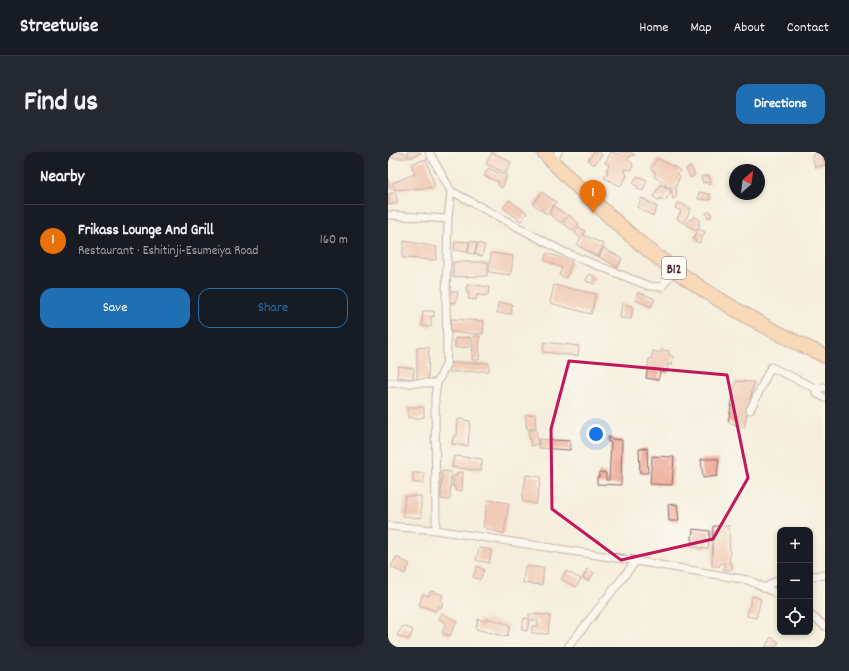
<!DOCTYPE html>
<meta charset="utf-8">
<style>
body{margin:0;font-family:Dekko,sans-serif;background:#242831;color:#f1f3f6}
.controls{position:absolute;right:12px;bottom:12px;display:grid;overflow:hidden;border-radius:8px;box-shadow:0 2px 6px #0003}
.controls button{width:36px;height:36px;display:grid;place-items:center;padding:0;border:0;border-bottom:1px solid #363941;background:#171b24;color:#f1f3f6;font:20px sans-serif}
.compass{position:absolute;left:341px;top:12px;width:36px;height:36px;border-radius:50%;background:#171b24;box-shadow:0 2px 6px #0003;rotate:28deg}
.you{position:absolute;left:208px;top:282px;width:14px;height:14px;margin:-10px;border:3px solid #fff;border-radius:50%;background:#1a73e8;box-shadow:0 0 0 6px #1a73e833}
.badge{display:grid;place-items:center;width:26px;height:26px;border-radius:50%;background:#1f6fb2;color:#fff;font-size:13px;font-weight:700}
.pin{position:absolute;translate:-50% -33px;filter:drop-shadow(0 1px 2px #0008)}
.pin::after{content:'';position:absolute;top:21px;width:14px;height:12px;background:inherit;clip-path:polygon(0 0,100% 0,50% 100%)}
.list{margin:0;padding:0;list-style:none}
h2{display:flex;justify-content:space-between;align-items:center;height:52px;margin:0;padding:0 16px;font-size:17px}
h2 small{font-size:13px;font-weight:400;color:#9ea1a6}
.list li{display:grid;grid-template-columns:26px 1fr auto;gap:12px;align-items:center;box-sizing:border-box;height:72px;padding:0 16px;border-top:1px solid #363941}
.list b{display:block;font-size:15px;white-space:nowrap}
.list p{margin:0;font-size:13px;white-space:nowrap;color:#9ea1a6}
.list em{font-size:13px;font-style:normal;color:#9ea1a6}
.actions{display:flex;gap:8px;padding:12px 16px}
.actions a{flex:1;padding:9px 0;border:1px solid #1f6fb2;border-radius:12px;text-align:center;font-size:14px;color:#1f6fb2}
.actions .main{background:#1f6fb2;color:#fff}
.icon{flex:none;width:22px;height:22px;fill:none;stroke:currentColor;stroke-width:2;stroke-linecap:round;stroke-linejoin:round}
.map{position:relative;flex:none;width:437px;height:495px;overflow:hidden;border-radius:12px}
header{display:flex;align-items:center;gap:24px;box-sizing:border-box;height:56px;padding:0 20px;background:#171b24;border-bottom:1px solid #363941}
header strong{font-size:19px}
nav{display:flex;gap:22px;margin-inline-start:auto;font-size:14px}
.intro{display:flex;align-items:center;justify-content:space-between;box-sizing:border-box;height:96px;padding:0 24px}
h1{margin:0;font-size:28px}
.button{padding:10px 18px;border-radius:12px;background:#1f6fb2;color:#fff;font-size:14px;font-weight:700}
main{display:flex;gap:24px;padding:0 24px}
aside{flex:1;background:#171b24;border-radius:12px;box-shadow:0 2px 6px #0003}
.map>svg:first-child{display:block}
.building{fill:#eca28d}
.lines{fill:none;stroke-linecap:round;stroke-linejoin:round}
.street-casing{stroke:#866769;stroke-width:9}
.highway-casing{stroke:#866769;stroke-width:16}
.street{stroke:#fff;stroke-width:7}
.highway{stroke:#f8bd89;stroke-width:14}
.marked{fill:none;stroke:#c2185b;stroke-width:3;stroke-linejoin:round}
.labels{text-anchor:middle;stroke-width:3;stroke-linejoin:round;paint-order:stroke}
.shield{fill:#fdfcf7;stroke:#806168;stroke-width:1}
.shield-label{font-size:13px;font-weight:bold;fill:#4a1f2b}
</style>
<header>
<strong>Streetwise</strong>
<nav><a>Home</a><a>Map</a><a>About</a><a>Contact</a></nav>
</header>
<div class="intro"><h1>Find us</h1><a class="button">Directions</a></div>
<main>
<aside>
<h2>Nearby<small></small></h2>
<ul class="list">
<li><span class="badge" style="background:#e8710a">1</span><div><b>Frikass Lounge And Grill</b><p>Restaurant · Eshitinji-Esumeiya Road</p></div><em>160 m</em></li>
</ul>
<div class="actions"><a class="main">Save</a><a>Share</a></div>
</aside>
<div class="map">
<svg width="437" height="495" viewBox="0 0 437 495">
<rect width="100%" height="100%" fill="#fdfcf7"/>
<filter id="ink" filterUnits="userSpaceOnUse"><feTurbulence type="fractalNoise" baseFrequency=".025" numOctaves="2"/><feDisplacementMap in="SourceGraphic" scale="8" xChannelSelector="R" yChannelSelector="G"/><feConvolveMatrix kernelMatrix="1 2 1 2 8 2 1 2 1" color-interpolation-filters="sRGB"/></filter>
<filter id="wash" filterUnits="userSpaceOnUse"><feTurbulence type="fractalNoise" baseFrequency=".012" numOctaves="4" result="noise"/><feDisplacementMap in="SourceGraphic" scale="16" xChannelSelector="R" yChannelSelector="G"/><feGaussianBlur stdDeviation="0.9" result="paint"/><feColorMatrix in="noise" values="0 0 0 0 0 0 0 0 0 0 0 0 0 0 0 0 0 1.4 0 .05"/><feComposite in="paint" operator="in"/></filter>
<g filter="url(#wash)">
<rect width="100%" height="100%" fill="#f6eedc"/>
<g id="blocks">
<path class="building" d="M 0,0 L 16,0 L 19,6 L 0,6 Z
M 19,0 L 33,0 L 33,1 L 21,6 Z
M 104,0 L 123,10 L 118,21 L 98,12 Z
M 206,0 L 211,0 L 214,2 L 206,13 L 200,8 Z
M 223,0 L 231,2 L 232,0 L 242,0 L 247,3 L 242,4 L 240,8 L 245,12 L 244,18 L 236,17 L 239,24 L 233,34 L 216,26 L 220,19 L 218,18 L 221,13 L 217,11 Z
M 434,1 L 437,13 L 427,15 L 424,3 Z
M 269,6 L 292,18 L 290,22 L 292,24 L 288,34 L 289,44 L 285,47 L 283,39 L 277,49 L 272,46 L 271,48 L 265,45 L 273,32 L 283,39 L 283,35 L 281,35 L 277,34 L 278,31 L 266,25 L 268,20 L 263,17 Z
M 38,7 L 47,35 L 7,38 L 4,31 L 27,22 L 23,12 Z
M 303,14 L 307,23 L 302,26 L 298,17 Z
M 100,16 L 119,24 L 114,36 L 110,33 L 111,30 L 96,24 Z
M 321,23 L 323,32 L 320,33 L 319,30 L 315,31 L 313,25 Z
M 249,24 L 259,28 L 255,39 L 249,36 L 250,34 L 245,32 Z
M 0,27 L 3,36 L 0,37 Z
M 7,40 L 10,51 L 1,53 L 0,42 Z
M 154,40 L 168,50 L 159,62 L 145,52 Z
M 311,40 L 322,42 L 322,48 L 310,47 Z
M 254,46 L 269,55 L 265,64 L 249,55 Z
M 121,48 L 139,61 L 133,69 L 115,56 Z
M 290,50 L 303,57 L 296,71 L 289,67 L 293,59 L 287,56 Z
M 166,54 L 178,63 L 173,71 L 161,62 Z
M 322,59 L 324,64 L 320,66 L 318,61 Z
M 181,63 L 191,72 L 185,79 L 175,71 Z
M 306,64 L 312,68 L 310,72 L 312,73 L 308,79 L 298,72 L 302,67 L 304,68 Z
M 191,75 L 197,79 L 195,83 L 216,92 L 210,105 L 189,93 L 193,86 L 187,81 Z
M 311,77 L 317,80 L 311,91 L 305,87 Z
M 16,89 L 49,95 L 48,108 L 14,106 Z
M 67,89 L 81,90 L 79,100 L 66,98 Z
M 82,89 L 89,91 L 86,102 L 80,101 Z
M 90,91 L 97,93 L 94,104 L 87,102 Z
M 215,96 L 234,106 L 230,115 L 211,105 Z
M 103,101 L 125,104 L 123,123 L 101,120 Z
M 159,101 L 184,110 L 178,126 L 171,123 L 174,116 L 156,108 Z
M 65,110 L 100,110 L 99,124 L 65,125 Z
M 201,122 L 208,125 L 206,132 L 198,129 Z
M 80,132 L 101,135 L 100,144 L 89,143 L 88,148 L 80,147 L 81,141 L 78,140 Z
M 166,133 L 208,142 L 203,162 L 162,151 Z
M 62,139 L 70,140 L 68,151 L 60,150 Z
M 250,140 L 267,147 L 263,155 L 247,148 Z
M 110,151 L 124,152 L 123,162 L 109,161 Z
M 234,152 L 245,154 L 243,167 L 232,166 Z
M 35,159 L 46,159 L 46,165 L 43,164 L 43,175 L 34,174 Z
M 63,167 L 96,169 L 95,182 L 62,180 Z
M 85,184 L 92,184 L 91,208 L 84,208 Z
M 82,185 L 82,195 L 67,196 L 67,186 Z
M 156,190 L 191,194 L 190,204 L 155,200 Z
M 41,195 L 40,228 L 29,227 L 29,196 Z
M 273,198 L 281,199 L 281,203 L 285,204 L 284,213 L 280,212 L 278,221 L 272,220 L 270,228 L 258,226 L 261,207 L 263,207 L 265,199 L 273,201 Z
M 61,211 L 101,211 L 101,219 L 61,220 Z
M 10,214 L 26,216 L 25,227 L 9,225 Z
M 348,229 L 366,230 L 356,276 L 340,270 Z
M 19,255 L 36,255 L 36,265 L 25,267 L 25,265 L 20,266 Z
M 147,262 L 148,276 L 139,277 L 137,263 Z
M 70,267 L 82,269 L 80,294 L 64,292 L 65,285 L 69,283 Z
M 148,277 L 150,292 L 143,294 L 140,279 Z
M 220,285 L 224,286 L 224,287 L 234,288 L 233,333 L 209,332 L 209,325 L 211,325 L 211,320 L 218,321 L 218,328 L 221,328 L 223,290 L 220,290 Z
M 151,287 L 182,289 L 182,298 L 151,296 Z
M 259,296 L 260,321 L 252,321 L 251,297 Z
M 66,304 L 94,307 L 93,319 L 64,315 Z
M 264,304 L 286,305 L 284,333 L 262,332 Z
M 313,307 L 331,307 L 329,324 L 315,326 Z
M 54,319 L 63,320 L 62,348 L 53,347 Z
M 70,320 L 75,320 L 74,339 L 67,339 L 67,335 L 65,335 L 65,324 L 68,324 Z
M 25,321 L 36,321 L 36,331 L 25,331 Z
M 138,323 L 153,325 L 148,352 L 134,349 Z
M 17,344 L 33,344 L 33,366 L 15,364 Z
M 100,348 L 121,351 L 116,382 L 95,375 Z
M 289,352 L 291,369 L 281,369 L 280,353 Z
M 325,374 L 341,374 L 342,412 L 344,412 L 344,417 L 336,418 L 336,411 L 332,411 L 332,414 L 324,414 Z
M 305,377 L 322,379 L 320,397 L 303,395 Z
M 91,396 L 104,398 L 101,411 L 88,408 Z
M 8,405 L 22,412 L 17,422 L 3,415 Z
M 89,414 L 96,418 L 92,428 L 85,425 Z
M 137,414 L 156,416 L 154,433 L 135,431 Z
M 199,417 L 206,421 L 201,429 L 195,426 Z
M 178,419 L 193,427 L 188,435 L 173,427 Z
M 43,439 L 55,443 L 53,449 L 55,450 L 53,456 L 50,454 L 48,459 L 31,453 L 35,442 L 41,444 Z
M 364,444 L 373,447 L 368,466 L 359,464 Z
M 54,461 L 69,469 L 62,484 L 54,481 L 58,471 L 51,467 Z
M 141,462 L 162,463 L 160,482 L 144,481 L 144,474 L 150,474 L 150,469 L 141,468 L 139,479 L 134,478 L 136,466 L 141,467 Z
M 99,466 L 122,473 L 119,485 L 88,477 L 90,467 L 98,469 Z
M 15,474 L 25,478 L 21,488 L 9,483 Z
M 383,485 L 391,490 L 388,495 L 377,495 Z"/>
</g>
</g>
<g filter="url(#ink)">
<use href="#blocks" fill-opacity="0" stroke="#866769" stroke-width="1"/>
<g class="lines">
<g class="street-casing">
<path id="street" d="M 41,0 L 63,39 L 176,100 L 261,134 L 274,135 L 286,117
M 165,10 L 170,0
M 0,63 L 60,67
M 0,231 L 49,231
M 437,235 L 429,237 L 428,241 L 437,246
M 362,258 L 383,215 L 429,237
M 0,374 L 48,378 L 248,409 L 360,428 L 392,443
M 48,378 L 47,245 L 49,231 L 58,213 L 59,202 L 58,146 L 60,67 L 63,39
M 422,424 L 437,423
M 376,436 L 392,427
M 422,463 L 437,474
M 180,495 L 248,409"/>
</g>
<g class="highway-casing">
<path id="highway" d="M 156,0 C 175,22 196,41 217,60 C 229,71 241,82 253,92 C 307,136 374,175 437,204"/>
</g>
<use href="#street" class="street"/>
<use href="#highway" class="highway"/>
</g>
</g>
<path d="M0 0H437V495H0ZM 181,209 L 339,223 L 360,326 L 325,387 L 233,408 L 164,357 L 163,277 Z" fill="#f6eedc" fill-opacity=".55" fill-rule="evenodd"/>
<path class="marked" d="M 181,209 L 339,223 L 360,326 L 325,387 L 233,408 L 164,357 L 163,277 Z"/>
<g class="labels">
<rect class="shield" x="274" y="105" width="24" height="22" rx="3"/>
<g class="shield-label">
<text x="286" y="121">B12</text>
</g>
</g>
</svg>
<div class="controls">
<button>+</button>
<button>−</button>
<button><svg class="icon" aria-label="locate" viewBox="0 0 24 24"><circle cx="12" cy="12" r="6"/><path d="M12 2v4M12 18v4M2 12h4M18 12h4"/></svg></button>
</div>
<svg class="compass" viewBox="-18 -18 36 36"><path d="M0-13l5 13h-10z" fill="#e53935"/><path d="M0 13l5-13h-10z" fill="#9ea1a6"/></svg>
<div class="you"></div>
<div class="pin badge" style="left:205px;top:61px;background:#e8710a">1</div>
</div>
</main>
